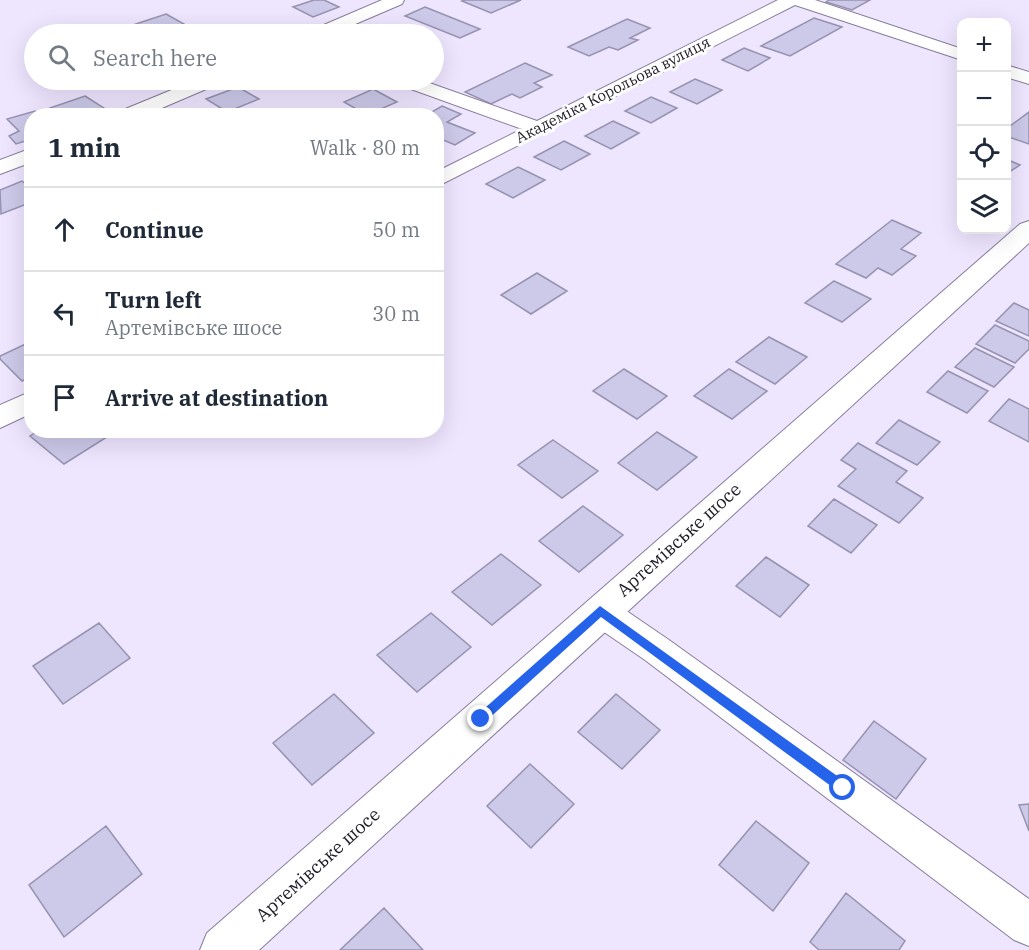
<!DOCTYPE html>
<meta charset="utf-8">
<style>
body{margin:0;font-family:"IBM Plex Serif",serif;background:#f6f6f7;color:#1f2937}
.controls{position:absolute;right:18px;top:18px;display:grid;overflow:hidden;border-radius:12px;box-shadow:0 6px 24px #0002}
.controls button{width:54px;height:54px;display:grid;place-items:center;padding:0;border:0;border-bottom:2px solid #e0e1e3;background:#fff;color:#1f2937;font:30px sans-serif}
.stop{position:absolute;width:18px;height:18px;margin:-14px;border:4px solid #2563eb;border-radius:50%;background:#fff}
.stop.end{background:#2563eb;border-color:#fff;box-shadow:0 2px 6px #0008}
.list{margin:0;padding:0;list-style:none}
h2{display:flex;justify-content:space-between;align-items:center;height:78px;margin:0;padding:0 24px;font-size:26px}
h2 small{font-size:20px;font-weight:400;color:#747a83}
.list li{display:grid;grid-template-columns:39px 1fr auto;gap:18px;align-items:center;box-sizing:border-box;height:84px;padding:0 24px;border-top:2px solid #e0e1e3}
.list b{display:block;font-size:22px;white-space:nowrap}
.list p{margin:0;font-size:20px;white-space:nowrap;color:#747a83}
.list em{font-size:20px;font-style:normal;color:#747a83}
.icon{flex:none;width:33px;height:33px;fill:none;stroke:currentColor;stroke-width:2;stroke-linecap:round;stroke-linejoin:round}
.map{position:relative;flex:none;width:1029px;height:950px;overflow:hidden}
.search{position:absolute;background:#fff;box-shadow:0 6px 24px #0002;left:24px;top:24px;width:420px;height:66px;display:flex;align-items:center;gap:15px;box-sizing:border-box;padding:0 21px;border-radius:33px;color:#747a83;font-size:22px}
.panel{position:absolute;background:#fff;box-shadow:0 6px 24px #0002;left:24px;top:108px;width:420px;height:330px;border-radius:24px}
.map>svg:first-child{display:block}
.building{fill:#ccc9e9;stroke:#9692b0;stroke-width:1.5}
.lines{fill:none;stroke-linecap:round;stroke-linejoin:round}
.minor-casing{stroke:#887d9a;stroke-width:2}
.secondary-casing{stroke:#887d9a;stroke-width:2}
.minor{fill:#fff;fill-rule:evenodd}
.secondary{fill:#fff;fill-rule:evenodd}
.route{fill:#2563eb}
.labels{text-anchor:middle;stroke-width:6;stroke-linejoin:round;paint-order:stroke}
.far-street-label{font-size:15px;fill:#1e1a25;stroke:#fff}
.street-label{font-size:18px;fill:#1e1a25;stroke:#fff}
</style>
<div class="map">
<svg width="1029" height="950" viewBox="0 0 1029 950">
<rect width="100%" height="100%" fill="#eee5ff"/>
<path class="building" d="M 314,0 L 324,0 L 339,7 L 313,17 L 293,7 Z
M 465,0 L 521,0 L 491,13 L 462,1 Z
M 829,0 L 870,0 L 852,10 L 826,2 Z
M 425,7 L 480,29 L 460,38 L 405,16 Z
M 166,14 L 184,24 L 154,34 L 136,24 Z
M 814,18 L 842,27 L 790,56 L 761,46 Z
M 627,19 L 650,28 L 630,38 L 638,40 L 618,50 L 609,47 L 589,56 L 568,47 Z
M 744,48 L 770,58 L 748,71 L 722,60 Z
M 525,63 L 552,75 L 534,83 L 542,87 L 520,98 L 512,94 L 491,104 L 465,92 Z
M 695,79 L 722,90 L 697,104 L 670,92 Z
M 238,87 L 259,99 L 227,112 L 206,99 Z
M 373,89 L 397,102 L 367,115 L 344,102 Z
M 85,96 L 104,108 L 85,116 L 60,116 L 50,108 Z
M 651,97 L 677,108 L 651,123 L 625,111 Z
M 442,106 L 461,114 L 447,122 L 475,133 L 455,145 L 436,137 L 436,116 L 425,116 Z
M 35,111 L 40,116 L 32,116 L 32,139 L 16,144 L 9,136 L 19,131 L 7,119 Z
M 1029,112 L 1029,144 L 1006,136 L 1006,129 Z
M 613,121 L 639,133 L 611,149 L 585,136 Z
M 564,141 L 590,154 L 561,170 L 534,157 Z
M 1006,159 L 1020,165 L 1006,174 Z
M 518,167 L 545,180 L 513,198 L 486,184 Z
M 22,181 L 32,189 L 32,202 L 1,214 L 0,190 Z
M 892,220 L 921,233 L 901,249 L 916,256 L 892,275 L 878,268 L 866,278 L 836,264 Z
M 537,273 L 567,291 L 531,314 L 501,295 Z
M 834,281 L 871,299 L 842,322 L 805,303 Z
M 1014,303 L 1029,310 L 1029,336 L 996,321 Z
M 995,325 L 1029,341 L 1029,349 L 1015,363 L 976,344 Z
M 769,337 L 807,357 L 775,384 L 736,362 Z
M 32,341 L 32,376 L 22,381 L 0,359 L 0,356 Z
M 975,348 L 1014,367 L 994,387 L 955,367 Z
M 624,369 L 667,396 L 637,419 L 593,391 Z
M 729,369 L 767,391 L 732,419 L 694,396 Z
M 948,371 L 988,391 L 967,413 L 927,392 Z
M 1009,399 L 1029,409 L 1029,442 L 989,421 Z
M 899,420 L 940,442 L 917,465 L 876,443 Z
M 39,430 L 99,430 L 107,437 L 64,464 L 30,436 Z
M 657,432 L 697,457 L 657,490 L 618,463 Z
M 553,440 L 598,471 L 562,498 L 518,465 Z
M 858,443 L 907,471 L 896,482 L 923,498 L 899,523 L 838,486 L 856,469 L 841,460 Z
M 834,499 L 877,525 L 851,553 L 808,526 Z
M 583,506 L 623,535 L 579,572 L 539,541 Z
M 501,554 L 541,585 L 492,625 L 452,592 Z
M 766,557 L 809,585 L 780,617 L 736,586 Z
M 431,613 L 471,647 L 417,692 L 377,655 Z
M 99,623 L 130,658 L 63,704 L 33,666 Z
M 334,694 L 374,733 L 312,785 L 273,743 Z
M 616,694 L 660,730 L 622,769 L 578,732 Z
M 874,721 L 926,759 L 896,799 L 843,760 Z
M 530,764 L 574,804 L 531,848 L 487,806 Z
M 1029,804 L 1029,831 L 1019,805 Z
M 756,821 L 809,863 L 773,911 L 719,865 Z
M 106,826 L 142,874 L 64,937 L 29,885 Z
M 846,893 L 905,941 L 899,950 L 819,950 L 810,942 Z
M 384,908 L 423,950 L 340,950 Z"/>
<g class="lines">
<g class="minor-casing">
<path id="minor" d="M 382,0 L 404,0 L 402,4 L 332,34 L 309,34 L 312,30 Z
M 778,0 L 815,0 L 962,49 L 962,60 L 795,5 L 436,187 L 436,172 L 522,129 L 397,84 L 394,80 L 421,80 L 537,121 Z
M 1006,65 L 1029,72 L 1029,84 L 1006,77 Z
M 196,80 L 221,80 L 218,84 L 143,116 L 115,116 L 118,112 Z
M 32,148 L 32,162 L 0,174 L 0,160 Z
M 32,391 L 32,413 L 0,428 L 0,405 Z
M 600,597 L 612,601 L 669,640 L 1029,899 L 1029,946 L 1014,940 L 645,660 L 588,621 L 583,611 L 588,601 Z"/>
</g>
<g class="secondary-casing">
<path id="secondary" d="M 1029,221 L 1029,243 L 259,950 L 200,950 L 207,933 L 1020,224 Z"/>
</g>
<use href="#minor" class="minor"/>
<use href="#secondary" class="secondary"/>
</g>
<path class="route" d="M 600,606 L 847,783 L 849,788 L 847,792 L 839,792 L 601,617 L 485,722 L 477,722 L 477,715 Z"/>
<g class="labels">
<g class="far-street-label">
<text transform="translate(613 90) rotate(-27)" y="5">Академіка Корольова вулиця</text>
</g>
<g class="street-label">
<text transform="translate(679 540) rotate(-42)" y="6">Артемівське шосе</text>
<text transform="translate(318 865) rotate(-42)" y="6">Артемівське шосе</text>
</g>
</g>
</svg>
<div class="controls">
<button>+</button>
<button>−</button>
<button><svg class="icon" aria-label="locate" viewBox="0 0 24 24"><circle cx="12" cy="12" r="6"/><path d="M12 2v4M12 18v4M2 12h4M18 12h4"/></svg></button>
<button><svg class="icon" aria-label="layers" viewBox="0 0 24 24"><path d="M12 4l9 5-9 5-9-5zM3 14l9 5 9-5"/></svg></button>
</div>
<div class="stop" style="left:843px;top:788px"></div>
<div class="stop end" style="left:481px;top:719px"></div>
<div class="search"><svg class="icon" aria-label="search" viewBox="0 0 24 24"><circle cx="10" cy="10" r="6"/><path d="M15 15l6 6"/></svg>Search here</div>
<section class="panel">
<h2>1 min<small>Walk · 80 m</small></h2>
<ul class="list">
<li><svg class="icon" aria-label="ahead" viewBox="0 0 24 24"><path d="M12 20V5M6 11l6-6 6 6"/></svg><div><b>Continue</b></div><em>50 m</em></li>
<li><svg class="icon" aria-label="left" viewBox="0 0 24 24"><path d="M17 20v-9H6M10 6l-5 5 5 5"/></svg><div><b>Turn left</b><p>Артемівське шосе</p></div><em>30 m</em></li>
<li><svg class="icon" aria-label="arrive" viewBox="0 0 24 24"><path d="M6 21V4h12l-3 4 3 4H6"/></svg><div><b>Arrive at destination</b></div></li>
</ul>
</section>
</div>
